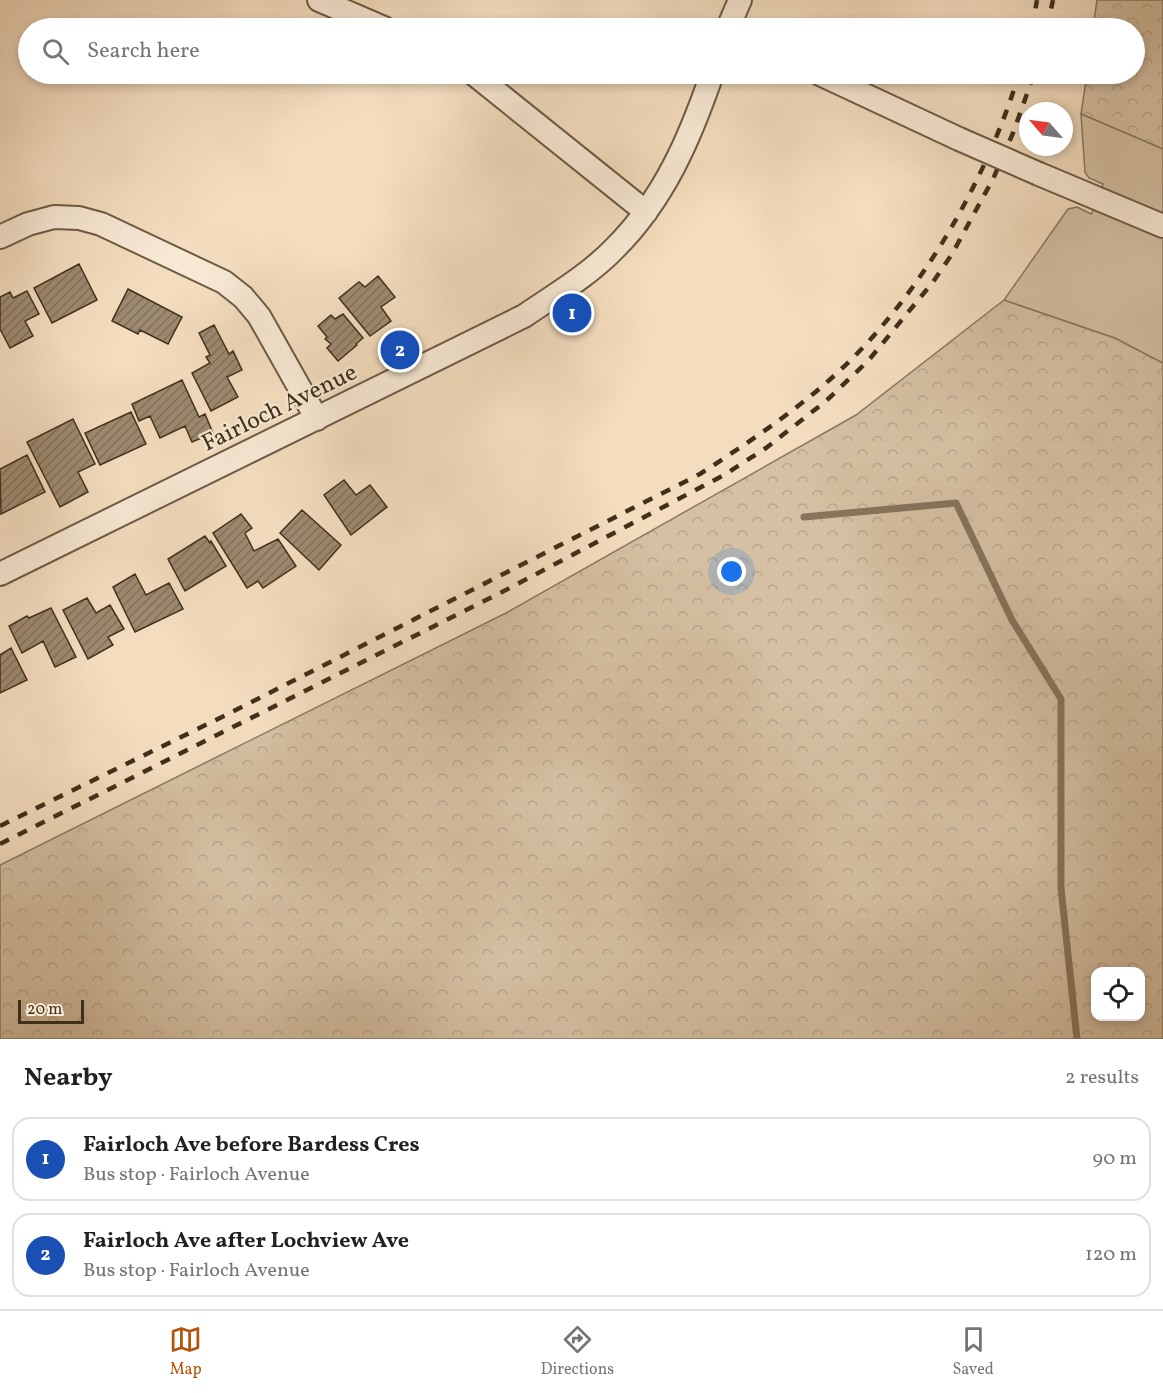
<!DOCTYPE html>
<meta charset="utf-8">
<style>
body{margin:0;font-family:Vollkorn,serif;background:#f6f6f6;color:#202124}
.controls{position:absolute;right:18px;bottom:18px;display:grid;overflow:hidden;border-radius:12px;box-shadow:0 3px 9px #0003}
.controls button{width:54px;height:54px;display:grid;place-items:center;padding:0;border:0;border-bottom:2px solid #e0e0e0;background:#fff;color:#202124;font:30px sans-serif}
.compass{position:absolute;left:1019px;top:102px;width:54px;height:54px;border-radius:50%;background:#fff;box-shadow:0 3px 9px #0003;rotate:298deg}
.scale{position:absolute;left:18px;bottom:15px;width:66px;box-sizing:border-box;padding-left:6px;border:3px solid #3f301b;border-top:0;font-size:16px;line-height:21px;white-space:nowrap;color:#3f301b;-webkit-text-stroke:4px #f8e9d5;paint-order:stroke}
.you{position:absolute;left:732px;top:572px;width:21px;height:21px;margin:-15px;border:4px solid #fff;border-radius:50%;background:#1a73e8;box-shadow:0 0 0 9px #1a73e833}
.badge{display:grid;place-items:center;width:39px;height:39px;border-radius:50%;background:#b45309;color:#fff;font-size:20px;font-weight:700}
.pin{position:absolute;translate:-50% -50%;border:3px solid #fff;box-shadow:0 2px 6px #0006}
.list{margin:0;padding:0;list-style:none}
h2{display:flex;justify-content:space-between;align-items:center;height:78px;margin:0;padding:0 24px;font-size:26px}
h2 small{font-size:20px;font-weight:400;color:#757577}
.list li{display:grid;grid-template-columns:39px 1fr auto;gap:18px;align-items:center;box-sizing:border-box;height:84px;margin:0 12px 12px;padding:0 12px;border:2px solid #e0e0e0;border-radius:18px}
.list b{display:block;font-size:22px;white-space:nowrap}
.list p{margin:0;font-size:20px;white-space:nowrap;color:#757577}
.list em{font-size:20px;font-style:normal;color:#757577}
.icon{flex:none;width:33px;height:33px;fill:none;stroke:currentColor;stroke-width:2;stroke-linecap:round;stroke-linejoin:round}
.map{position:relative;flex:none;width:1163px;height:1039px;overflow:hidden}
.search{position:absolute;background:#fff;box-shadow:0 3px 9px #0003;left:18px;right:18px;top:18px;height:66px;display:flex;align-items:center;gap:15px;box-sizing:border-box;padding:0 21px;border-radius:33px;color:#757577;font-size:22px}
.sheet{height:270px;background:#fff}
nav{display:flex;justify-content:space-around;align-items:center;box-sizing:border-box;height:84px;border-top:2px solid #e0e0e0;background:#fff;font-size:16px;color:#757577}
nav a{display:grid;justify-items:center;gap:3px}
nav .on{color:#b45309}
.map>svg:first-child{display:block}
.forest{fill:url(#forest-crowns);stroke:#8a785f;stroke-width:1.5;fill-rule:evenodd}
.park{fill:#d5c0a3;stroke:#8a785f;stroke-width:1.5}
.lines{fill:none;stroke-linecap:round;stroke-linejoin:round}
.stream{stroke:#86745c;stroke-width:7}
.building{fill:url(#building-hatch);stroke:#3f301b;stroke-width:1.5}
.minor-casing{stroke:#6c5b44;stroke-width:26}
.minor{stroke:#f8e9d5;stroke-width:22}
.rail{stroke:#3f301b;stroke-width:4.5;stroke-dasharray:10 10;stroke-linecap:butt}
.minor-bridge-casing{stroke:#6c5b44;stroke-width:26;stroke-linecap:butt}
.minor-bridge{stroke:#f8e9d5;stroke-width:22}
.labels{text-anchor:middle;stroke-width:4.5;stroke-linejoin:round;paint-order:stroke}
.street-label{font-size:24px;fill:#3f301b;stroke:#f8e9d5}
</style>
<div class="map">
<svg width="1163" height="1039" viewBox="0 0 1163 1039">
<defs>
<pattern id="forest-crowns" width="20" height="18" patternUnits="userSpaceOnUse" patternTransform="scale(1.5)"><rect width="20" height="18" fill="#d5c0a3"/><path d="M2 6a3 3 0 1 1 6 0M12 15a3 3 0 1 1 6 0" fill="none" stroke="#b8a58c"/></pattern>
<pattern id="building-hatch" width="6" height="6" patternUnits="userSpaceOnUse" patternTransform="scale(1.5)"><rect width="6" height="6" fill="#9d8a70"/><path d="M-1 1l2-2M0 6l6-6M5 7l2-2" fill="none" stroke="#81715b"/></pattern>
</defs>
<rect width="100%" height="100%" fill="#f4ddbf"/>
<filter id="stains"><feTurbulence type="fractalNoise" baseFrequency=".00333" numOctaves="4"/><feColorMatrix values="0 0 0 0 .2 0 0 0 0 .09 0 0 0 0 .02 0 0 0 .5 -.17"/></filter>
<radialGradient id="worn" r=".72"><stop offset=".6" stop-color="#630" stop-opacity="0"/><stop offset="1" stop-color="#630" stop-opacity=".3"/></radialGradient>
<path class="forest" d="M 1097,0 L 1163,0 L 1163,149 L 1081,114 L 1087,74 L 1134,74 L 1134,28 L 1093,28 Z
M 1004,300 L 1115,338 L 1163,363 L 1163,1039 L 0,1039 L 0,865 L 506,613 L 856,415 ZM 1096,972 L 1140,972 L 1140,1016 L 1096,1016 Z"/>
<path class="park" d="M 1081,114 L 1163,149 L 1163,217 L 1101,191 L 1103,184 L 1089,178 L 1085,172 Z
M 1077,207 L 1091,214 L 1095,207 L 1163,234 L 1163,363 L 1115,338 L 1004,300 L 1068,209 Z"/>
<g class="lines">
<path class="stream" d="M 804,517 L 956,503 L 1012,620 L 1061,699 L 1061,888 L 1077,1039"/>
</g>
<path class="building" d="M 79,264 L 97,300 L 52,323 L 34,288 Z
M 378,276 L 395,297 L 381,307 L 391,321 L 370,336 L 339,298 L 359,282 L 365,287 Z
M 128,289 L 182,317 L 168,344 L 140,330 L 138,334 L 112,321 Z
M 27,291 L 39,314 L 25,321 L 33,336 L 10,348 L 0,329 L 0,297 L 10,292 L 13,298 Z
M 343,314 L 363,338 L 356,344 L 357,345 L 338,361 L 327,348 L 331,344 L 325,339 L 327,337 L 318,326 L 331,315 L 335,319 Z
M 214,325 L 229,354 L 233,351 L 242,370 L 227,377 L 238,397 L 211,411 L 192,373 L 210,363 L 206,357 L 210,355 L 199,333 Z
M 182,380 L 199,417 L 205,414 L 213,433 L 192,442 L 185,426 L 160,438 L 150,416 L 139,421 L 132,404 Z
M 131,412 L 146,444 L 100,465 L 85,433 Z
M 73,419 L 95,464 L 78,472 L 88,492 L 60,507 L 27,442 Z
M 27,455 L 45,492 L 1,514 L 0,469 Z
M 344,480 L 356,495 L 370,485 L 387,507 L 351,535 L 324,495 Z
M 302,510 L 341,545 L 319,570 L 280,533 Z
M 241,514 L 252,528 L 245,533 L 254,551 L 278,539 L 296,566 L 263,588 L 258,581 L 247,588 L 213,533 Z
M 205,536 L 210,543 L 211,541 L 226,566 L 185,591 L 168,559 Z
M 135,574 L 146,595 L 169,583 L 183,609 L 135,632 L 113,587 Z
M 87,598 L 96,613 L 110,605 L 124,629 L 108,637 L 113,645 L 88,659 L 63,610 Z
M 51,608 L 76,657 L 55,667 L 43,641 L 22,653 L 9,626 L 27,616 L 29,618 Z
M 11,648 L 27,680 L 0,693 L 0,655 Z"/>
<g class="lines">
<g class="minor-casing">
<path id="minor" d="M 319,0 L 384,28
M 728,28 L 740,0
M 474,74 L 646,212
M 820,74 L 959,139
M 1039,174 L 1163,226
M 0,237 L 28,224 L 54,217 L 79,218 L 101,224 L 224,282 L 243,297 L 259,316 L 317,419
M 0,574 L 524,316 C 555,295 589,275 615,248 C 664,199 690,138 712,74"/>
</g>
<use href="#minor" class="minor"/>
<path class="rail" d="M 1032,28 L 1037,0
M 1047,28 L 1053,0
M 0,826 L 226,715 L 700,474 C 743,446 787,417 826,383 C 915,306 985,185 1019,74
M 0,844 L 502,592 L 724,475 L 766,448 L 826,401 L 868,361 L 933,282 L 952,254 L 993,179 L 1013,133 L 1034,74"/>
<g class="minor-bridge-casing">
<path id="minor-bridge" d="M 959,139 L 1039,174"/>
</g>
<use href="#minor-bridge" class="minor-bridge"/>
</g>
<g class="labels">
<g class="street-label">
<text transform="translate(279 407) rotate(-26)" y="8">Fairloch Avenue</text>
</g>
</g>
<rect width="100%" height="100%" filter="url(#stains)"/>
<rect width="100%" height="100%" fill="url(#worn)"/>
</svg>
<div class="controls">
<button><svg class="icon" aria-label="locate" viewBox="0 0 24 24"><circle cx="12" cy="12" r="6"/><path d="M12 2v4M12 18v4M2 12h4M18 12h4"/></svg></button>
</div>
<svg class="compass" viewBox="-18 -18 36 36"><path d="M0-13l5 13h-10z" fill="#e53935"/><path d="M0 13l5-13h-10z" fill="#757577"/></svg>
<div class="scale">20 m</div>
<div class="you"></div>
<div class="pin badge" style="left:572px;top:313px;background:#1a4fb4">1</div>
<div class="pin badge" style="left:400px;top:350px;background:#1a4fb4">2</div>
<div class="search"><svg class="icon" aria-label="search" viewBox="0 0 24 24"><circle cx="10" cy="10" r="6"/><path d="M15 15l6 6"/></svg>Search here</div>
</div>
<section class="sheet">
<h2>Nearby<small>2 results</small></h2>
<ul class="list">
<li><span class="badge" style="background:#1a4fb4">1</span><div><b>Fairloch Ave before Bardess Cres</b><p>Bus stop · Fairloch Avenue</p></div><em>90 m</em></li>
<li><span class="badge" style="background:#1a4fb4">2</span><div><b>Fairloch Ave after Lochview Ave</b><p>Bus stop · Fairloch Avenue</p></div><em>120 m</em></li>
</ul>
</section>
<nav>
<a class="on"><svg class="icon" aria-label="map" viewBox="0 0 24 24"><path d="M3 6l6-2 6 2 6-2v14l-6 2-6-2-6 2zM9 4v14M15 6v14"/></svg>Map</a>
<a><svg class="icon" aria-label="directions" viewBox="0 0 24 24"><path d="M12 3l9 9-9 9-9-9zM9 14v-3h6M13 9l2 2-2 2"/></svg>Directions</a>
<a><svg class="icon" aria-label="saved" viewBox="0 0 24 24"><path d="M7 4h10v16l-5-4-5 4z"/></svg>Saved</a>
</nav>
